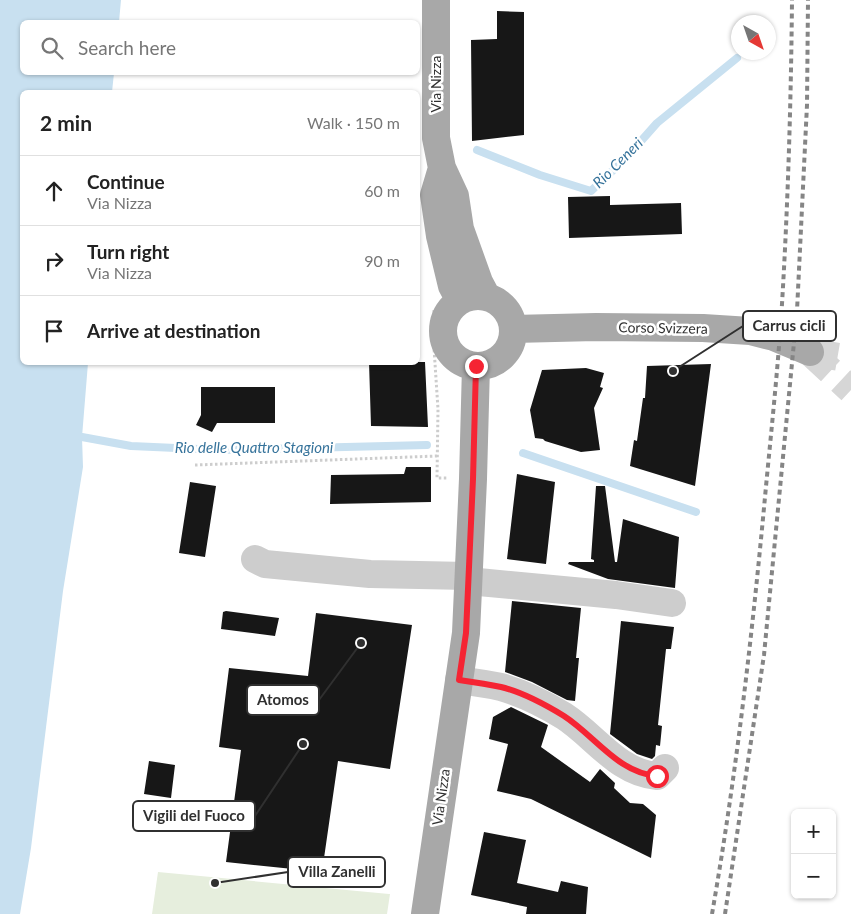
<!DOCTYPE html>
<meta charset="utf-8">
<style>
body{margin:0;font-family:Lato,sans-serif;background:#f2f2f2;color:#222}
.controls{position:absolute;right:15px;bottom:15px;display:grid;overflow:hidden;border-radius:8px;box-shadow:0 1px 4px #0004}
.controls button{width:45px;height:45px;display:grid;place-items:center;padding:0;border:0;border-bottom:1px solid #e0e0e0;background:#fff;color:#222;font:25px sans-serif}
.compass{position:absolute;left:731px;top:15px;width:45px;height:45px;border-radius:50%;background:#fff;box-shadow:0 1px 4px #0004;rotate:140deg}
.stop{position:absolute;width:15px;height:15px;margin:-11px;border:4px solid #f52433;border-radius:50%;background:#fff}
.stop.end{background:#f52433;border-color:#fff;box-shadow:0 1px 5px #0008}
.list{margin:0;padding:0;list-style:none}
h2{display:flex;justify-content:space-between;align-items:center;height:65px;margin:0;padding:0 20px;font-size:21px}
h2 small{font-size:16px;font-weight:400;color:#767676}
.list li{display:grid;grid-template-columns:32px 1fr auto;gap:15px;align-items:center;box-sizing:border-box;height:70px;padding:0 20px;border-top:1px solid #e0e0e0}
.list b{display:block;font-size:19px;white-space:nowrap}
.list p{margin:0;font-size:16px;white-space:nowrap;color:#767676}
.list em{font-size:16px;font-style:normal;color:#767676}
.icon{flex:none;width:28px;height:28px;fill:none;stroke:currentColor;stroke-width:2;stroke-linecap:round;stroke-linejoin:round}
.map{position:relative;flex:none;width:851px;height:914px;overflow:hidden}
.search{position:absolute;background:#fff;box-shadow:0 1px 4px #0004;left:20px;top:20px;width:400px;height:55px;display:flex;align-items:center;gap:12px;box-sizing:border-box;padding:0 18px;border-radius:8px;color:#767676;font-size:19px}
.panel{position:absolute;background:#fff;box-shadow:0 1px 4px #0004;left:20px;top:90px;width:400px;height:275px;border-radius:8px}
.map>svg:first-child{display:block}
.green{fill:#e6eedd}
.water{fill:#c8e0f0}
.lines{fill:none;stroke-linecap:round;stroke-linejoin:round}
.stream{stroke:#c8e0f0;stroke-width:8}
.building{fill:#171717}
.major-tunnel{stroke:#d6d6d6;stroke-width:28;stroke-dasharray:28 14;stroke-linecap:butt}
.path{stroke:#cdcdcd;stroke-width:3;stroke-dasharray:2.5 2.5;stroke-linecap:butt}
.minor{stroke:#cdcdcd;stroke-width:28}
.major{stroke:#a8a8a8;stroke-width:28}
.rail{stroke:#858585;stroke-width:4;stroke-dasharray:5 4;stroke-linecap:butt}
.route{stroke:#f52433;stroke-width:6}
.labels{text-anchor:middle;stroke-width:5;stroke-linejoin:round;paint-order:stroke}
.street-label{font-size:14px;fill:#303030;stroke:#fff}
.water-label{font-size:15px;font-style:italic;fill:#36739b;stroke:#fff}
.leader{fill:none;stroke:#303030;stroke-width:2}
.callout-dot{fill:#303030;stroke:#fff;stroke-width:2}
.callout{fill:#fff;stroke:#303030;stroke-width:2}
.callout-label{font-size:15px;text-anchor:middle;font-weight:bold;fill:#303030}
</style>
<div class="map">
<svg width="851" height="914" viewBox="0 0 851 914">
<rect width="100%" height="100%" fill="#fff"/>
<path class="green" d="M 158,872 L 389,894 L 390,894 L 387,914 L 152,914 Z"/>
<path class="water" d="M 0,0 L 121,0 L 119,22 L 22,22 L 22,72 L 114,73 L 112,92 L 22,92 L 22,362 L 88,363 L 82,437 L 83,467 L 63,591 L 31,848 L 20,914 L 0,914 Z"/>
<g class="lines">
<path class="stream" d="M 477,150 L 540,175 L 591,191 L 626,158 L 657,123 L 737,58
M 82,437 L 131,446 L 221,450 L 427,445
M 523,453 L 696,512"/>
</g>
<path class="building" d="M 497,11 L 524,12 L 524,135 L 472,141 L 471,40 L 497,39 Z
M 610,196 L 610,205 L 681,203 L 682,234 L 569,238 L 568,197 Z
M 369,362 L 425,362 L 428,427 L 371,426 Z
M 711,364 L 695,486 L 630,466 L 634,440 L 637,441 L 643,398 L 645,398 L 647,366 Z
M 586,368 L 604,373 L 600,387 L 603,388 L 594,408 L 600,450 L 581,452 L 545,441 L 543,439 L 535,438 L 530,410 L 542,370 Z
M 201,387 L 275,387 L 275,423 L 217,423 L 212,432 L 196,425 L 201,415 Z
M 406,467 L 431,467 L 431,502 L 330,504 L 331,475 L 404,474 Z
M 517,474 L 555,482 L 546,564 L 507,559 Z
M 190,482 L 216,486 L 205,557 L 179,553 Z
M 596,486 L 605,486 L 615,562 L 617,562 L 623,519 L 679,537 L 675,588 L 608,579 L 568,564 L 569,562 L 594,562 L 594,560 L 591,559 Z
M 512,601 L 581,608 L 576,658 L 579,658 L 575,701 L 567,700 L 532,682 L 505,672 Z
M 226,611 L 279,618 L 275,636 L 221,629 L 223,612 Z
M 316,613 L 412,625 L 390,769 L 338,761 L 322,872 L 226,862 L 241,750 L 219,747 L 229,668 L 308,676 Z
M 621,621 L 674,627 L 671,649 L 666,649 L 658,725 L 662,726 L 660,746 L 656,745 L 655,756 L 652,759 L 637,754 L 610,734 Z
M 511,707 L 548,725 L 541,747 L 590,782 L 600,769 L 615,783 L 614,788 L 630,803 L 643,804 L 656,815 L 651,858 L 531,799 L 497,791 L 508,744 L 489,739 L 493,717 Z
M 149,761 L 175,765 L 171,798 L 144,794 Z
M 484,832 L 526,840 L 517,883 L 558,892 L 561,881 L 588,887 L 586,914 L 526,914 L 527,907 L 471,895 Z"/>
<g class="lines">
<path class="major-tunnel" d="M 810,352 L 851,390
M 810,352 L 851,359"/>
<path class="path" d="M 434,310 L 433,333 L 438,409 L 437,478 L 448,478
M 195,465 L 437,456"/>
<path class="minor" d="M 255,559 L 265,564 L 370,574 L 468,576
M 468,581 L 616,595 L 672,603
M 459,680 C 473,682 487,684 501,687 C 522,693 546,705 564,716 C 595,736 618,773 657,776 L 665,768"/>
<path class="major" d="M 436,0 L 436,138 L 442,168 L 455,196 L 460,229 L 479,282 L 487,297
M 442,168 L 434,195 L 440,236 L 452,286 L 460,301
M443 331a35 35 0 1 1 70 0a35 35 0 1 1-70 0Z
M 513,329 L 596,327 L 703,328 L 750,331 L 774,337 L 810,352
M 425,914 L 466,633 L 473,479 L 476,366"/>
<path class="rail" d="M 712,914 C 736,776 752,637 765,497 C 771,433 778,369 782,304 C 788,203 791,102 792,0
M 725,914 L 764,655 L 790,384 L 797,311 L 807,105 L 808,0"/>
</g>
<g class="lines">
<path class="route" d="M 476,366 L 473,479 L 466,633 L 459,680 C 473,682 487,684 501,687 C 522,692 546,705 564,716 C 595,736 618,773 657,776"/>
</g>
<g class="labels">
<g class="street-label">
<text transform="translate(436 84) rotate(-90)" y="5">Via Nizza</text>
<text transform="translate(663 328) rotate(1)" y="5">Corso Svizzera</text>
<text transform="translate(441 797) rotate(-82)" y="5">Via Nizza</text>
</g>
<g class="water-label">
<text transform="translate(618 163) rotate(-45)" y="5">Rio Ceneri</text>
<text x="254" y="453">Rio delle Quattro Stagioni</text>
</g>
</g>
<path class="leader" d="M673 371L743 326M361 643L319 700M303 744L255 816M215 883L288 872"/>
<g class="callout-dot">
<circle cx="673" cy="371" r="5"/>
<circle cx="361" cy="643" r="5"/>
<circle cx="303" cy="744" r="5"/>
<circle cx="215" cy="883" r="5"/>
</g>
<g class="callout">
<rect x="743" y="311" width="93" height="30" rx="5"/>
<rect x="247" y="685" width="72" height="30" rx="5"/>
<rect x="133" y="801" width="122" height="30" rx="5"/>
<rect x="288" y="857" width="97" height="30" rx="5"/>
</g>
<g class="callout-label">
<text x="789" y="331">Carrus cicli</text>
<text x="283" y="705">Atomos</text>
<text x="194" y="821">Vigili del Fuoco</text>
<text x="337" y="877">Villa Zanelli</text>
</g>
</svg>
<div class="controls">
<button>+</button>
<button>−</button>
</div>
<svg class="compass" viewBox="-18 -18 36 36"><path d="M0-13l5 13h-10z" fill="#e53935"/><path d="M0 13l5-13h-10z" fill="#767676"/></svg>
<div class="stop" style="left:657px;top:776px"></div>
<div class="stop end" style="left:476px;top:366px"></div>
<div class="search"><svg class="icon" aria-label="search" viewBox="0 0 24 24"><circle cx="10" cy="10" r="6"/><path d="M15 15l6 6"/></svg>Search here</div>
<section class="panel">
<h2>2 min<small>Walk · 150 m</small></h2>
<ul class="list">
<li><svg class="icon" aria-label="ahead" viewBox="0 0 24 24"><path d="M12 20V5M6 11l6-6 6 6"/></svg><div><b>Continue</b><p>Via Nizza</p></div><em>60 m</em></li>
<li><svg class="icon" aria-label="right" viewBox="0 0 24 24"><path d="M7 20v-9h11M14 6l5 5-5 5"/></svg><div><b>Turn right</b><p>Via Nizza</p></div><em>90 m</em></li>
<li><svg class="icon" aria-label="arrive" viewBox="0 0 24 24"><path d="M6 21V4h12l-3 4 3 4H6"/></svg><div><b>Arrive at destination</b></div></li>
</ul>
</section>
</div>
